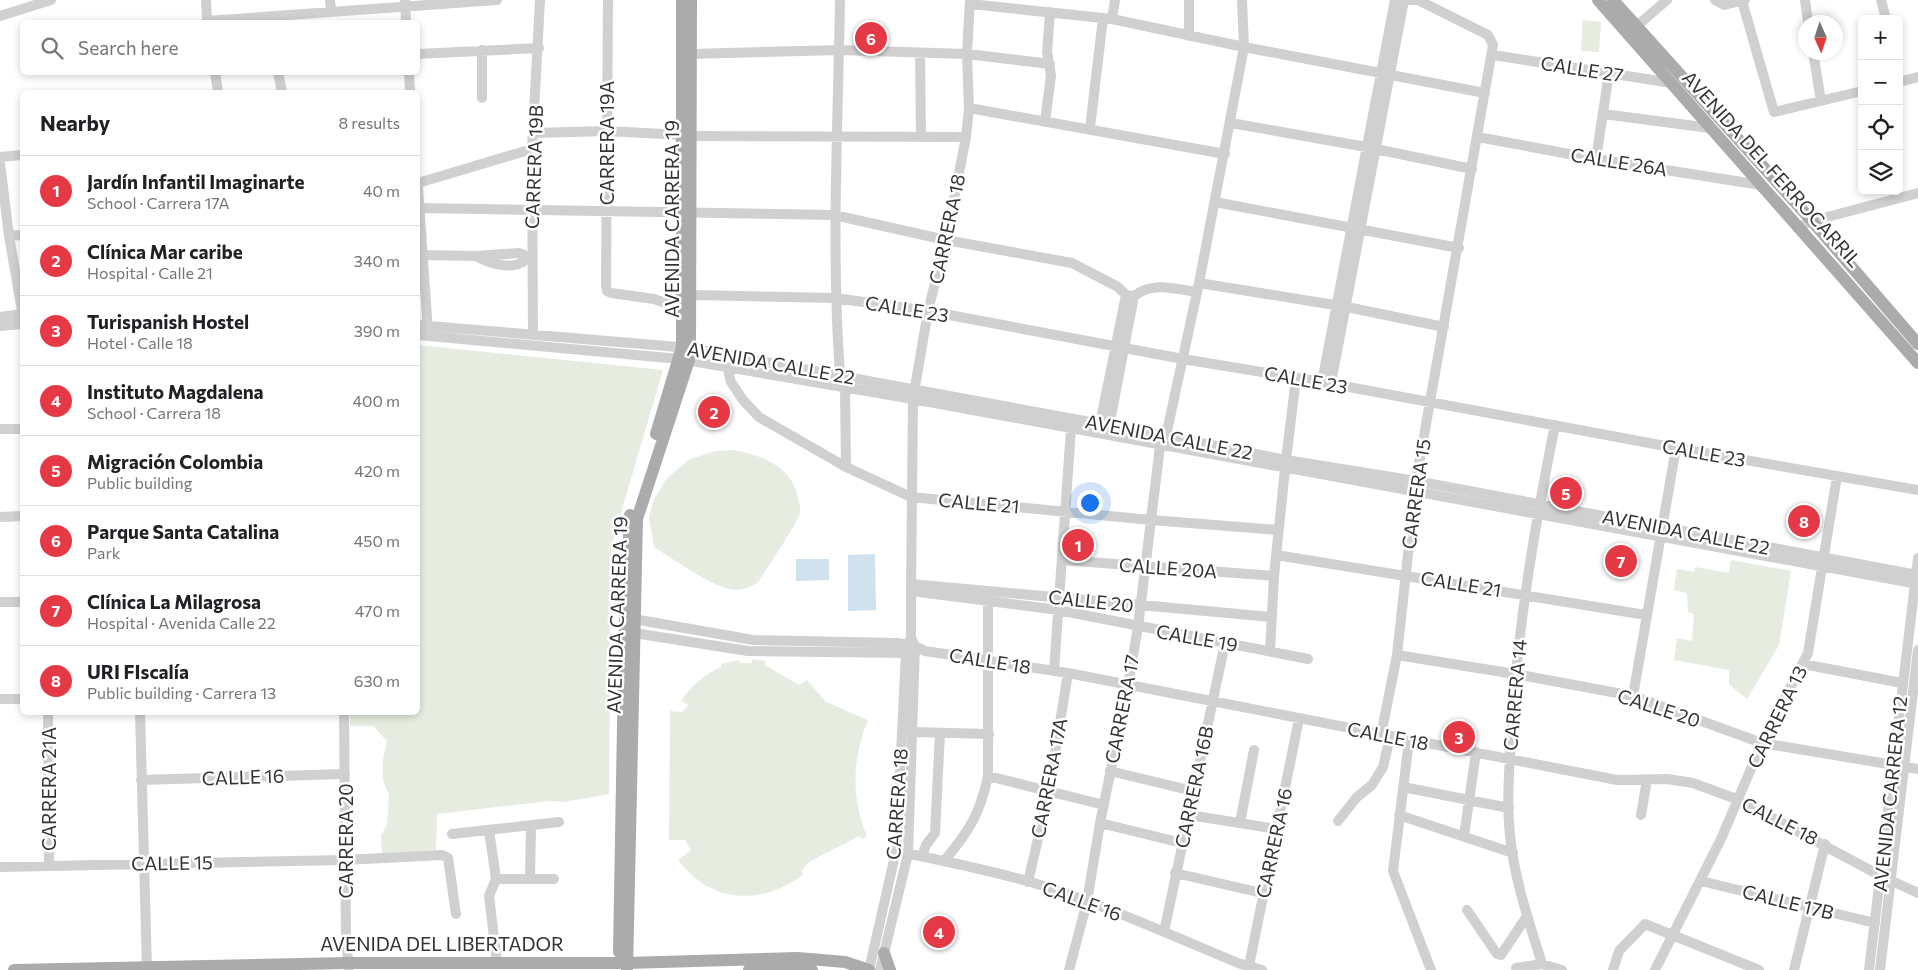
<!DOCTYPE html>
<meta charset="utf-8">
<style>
body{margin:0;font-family:Commissioner,sans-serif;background:#f2f2f2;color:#202124}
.controls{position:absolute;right:15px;top:15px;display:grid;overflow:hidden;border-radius:8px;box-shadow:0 2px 8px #0003}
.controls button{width:45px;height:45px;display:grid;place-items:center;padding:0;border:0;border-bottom:1px solid #e0e0e0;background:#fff;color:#202124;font:25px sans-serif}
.compass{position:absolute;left:1798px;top:15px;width:45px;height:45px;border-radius:50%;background:#fff;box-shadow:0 2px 8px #0003;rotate:177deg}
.you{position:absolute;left:1089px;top:502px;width:18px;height:18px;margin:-12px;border:4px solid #fff;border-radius:50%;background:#1a73e8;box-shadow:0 0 0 8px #1a73e833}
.badge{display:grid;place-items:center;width:32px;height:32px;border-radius:50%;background:#e63946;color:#fff;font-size:16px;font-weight:700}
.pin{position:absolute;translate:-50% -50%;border:2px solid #fff;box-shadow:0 1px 5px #0006}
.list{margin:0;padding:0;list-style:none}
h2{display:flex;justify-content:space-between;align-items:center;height:65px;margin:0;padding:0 20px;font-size:21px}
h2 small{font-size:16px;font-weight:400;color:#757577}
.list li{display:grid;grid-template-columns:32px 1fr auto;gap:15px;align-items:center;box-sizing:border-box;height:70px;padding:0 20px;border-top:1px solid #e0e0e0}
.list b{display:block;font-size:19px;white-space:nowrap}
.list p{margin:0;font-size:16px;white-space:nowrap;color:#757577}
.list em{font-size:16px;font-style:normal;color:#757577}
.icon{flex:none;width:28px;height:28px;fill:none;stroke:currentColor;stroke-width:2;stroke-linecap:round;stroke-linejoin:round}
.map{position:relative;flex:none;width:1918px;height:970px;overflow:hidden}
.search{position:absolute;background:#fff;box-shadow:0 2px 8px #0003;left:20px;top:20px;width:400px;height:55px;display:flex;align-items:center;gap:12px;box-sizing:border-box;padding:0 18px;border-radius:8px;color:#757577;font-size:19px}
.panel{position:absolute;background:#fff;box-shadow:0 2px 8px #0003;left:20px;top:90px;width:400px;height:625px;border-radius:8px}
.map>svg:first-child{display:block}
.green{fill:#e6ecdf}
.water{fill:#cfe2ee}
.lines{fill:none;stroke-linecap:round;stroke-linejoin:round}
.minor{stroke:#d0d0d0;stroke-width:10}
.major{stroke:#ababab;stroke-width:12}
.labels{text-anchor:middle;stroke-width:5;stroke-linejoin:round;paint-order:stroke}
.street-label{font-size:19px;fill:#333;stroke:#fff}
</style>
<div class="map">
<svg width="1918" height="970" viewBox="0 0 1918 970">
<rect width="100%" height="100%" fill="#fff"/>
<path class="green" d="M 1583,20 L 1601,22 L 1599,52 L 1581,51 Z
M 418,345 L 663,370 L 611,547 L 609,794 L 564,802 L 549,801 L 437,814 L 436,850 L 382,854 L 381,835 L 387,825 L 389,795 L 383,781 L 383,760 L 387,741 L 373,726 L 350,726 L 350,713 L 418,712 Z
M 731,450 C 759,453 793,467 798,498 C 799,502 801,509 800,513 C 798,522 765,572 758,582 C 750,589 736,592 725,588 C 702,580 675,560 654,547 L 649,517 L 653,501 L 667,478 L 690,459 L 716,451 Z
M 1731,560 L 1791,571 L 1779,645 L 1747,699 L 1729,684 L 1729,670 L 1674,660 L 1677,638 L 1692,641 L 1694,614 L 1688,612 L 1687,593 L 1674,590 L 1677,569 L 1694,572 L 1695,567 L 1729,573 Z
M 752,659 L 766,661 L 765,665 L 799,685 L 807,680 L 826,702 L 868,720 C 852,758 851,799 867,836 L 863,839 L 859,836 L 809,862 L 801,871 L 804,874 C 762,906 711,904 678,860 L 691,850 L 685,840 L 669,840 L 670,711 L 682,712 L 689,705 L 681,701 C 692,685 704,675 721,667 L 721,664 L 739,660 L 740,663 L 752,663 Z"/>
<path class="water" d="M 875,554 L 876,610 L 848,611 L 848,555 Z
M 829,559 L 829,580 L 796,581 L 796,559 Z"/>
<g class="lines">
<path class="minor" d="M 206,0 L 207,22
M 330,0 L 331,11
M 405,0 L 406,22
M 608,0 L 606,286 L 607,291 L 611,293 L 654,299 L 682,309
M 840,0 C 838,125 831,250 840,375
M 1189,0 L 1189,36
M 1715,0 L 1724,5 L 1745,0
M 1805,0 L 1808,22
M 1881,0 L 1886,19
M 1742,1 L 1774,112 L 1862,91
M 970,4 L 1112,19 L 1244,47 L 1485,93
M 0,16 L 51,0
M 1112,19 L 1115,0
M 207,21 L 497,0
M 1632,30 L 1667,0
M 482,50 L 482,98
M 1813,52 L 1821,101
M 920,53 L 921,137
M 418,54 L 539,48
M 691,54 L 839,50 L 967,54 L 1050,64
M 1493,55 L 1672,83
M 215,72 L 218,92
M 278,72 L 282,92
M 409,72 L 410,92
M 1899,82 L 1918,77
M 969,108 L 1225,154
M 1603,114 L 1710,128
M 1045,122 L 1051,75 L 1047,52 L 1050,12
M 1231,123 L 1366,147 L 1472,169
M 1090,128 L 1103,18
M 534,133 L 607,131 L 682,135
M 691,136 L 966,137
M 1478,137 L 1596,159 L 1761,185
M 0,157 L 22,155
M 1596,159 L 1609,73
M 0,163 L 9,236 L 22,311
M 418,183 L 532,149
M 418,188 L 428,332
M 1215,202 L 1459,248
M 418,208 L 834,215 L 946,240 L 1072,263 L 1118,287 L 1126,295 L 1134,296 C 1154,281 1174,289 1197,292
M 1799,227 L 1812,221 L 1918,193
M 9,236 L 22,235
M 423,255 L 476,256 L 519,253 L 523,254 L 523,262 C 509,270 489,263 476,256
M 1199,283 L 1347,307 L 1444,327
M 691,295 L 835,298 L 928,311 L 1183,359 L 1322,382 L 1676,448 L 1918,490
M 0,317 L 22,314
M 418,325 L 690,348 L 1166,436 L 1286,460 L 1416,481 L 1918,575
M 0,326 L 22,324
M 418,335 L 680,359 L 913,399 L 1918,584
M 533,335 L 532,149 L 540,0
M 727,367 L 731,382 L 743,400 L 759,417 L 846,467 L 911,497 L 1151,520 L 1278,530
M 1322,382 L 1395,0
M 1331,383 L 1404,0
M 845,388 L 846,467
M 0,429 L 22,429
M 1099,429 L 1126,295
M 1108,432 L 1134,296
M 1286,460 L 1296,378
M 0,517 L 22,516
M 1276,555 L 1646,615
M 1062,560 L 1274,576
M 911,584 L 1271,617
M 911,591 L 1058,610 L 1308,659
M 0,602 L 22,602
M 628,618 L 753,640 L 898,643 L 915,646 L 925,651 L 1068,673 L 1617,780 L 1667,779 L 1693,783 L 1739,800 L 1881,876 L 1918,893
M 628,632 L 748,651 L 911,653
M 1270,651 L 1274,576 L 1285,469
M 1397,655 L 1515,674 L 1633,696 L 1762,743 L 1918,769
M 1803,664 L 1902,683
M 1054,671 L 1071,429
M 1633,696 L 1676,448
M 0,699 L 22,699
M 48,712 L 49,866
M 140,712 L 147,970
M 344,712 L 346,938 L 349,970
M 913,732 L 989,734
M 1381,735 L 1397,655 L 1416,481 L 1493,45 L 1488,35 L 1418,0 L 1398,0
M 1409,741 L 1393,871 L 1431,970
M 1110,771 L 1193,791
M 988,776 L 1104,805
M 141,780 L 345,774
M 1403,787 L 1509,808
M 1189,815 L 1277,829
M 1399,815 L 1513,853
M 1641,815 L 1647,780
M 1338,821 L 1357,797 L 1372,785 L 1383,767 L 1390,737
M 1100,823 L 1182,843
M 1240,823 L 1254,750
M 489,830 L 496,879 L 489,896 L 497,963
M 452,834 L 559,822
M 1464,836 L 1476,752
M 896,851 C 940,860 984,869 1027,881 C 1099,902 1168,934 1238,963 L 1262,970
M 922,856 L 926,845 L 935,833 L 940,733
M 945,860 C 969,831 980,814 988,776 L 988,596
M 0,867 L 345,860 L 442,855 L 448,858 L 456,914
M 1175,873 L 1262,893
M 496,879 L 554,879
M 530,879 L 531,825
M 1701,881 L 1875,923
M 1028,882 L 1049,791 L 1068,673
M 1467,910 L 1497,954 L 1501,955 L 1527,916
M 1164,932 L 1225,643
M 1542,964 C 1529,922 1514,878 1510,835 C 1506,799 1510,761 1512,725 C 1518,624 1535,525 1555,425
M 1249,966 L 1299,719
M 1516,968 L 1542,964 L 1562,970
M 869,970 L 896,851 L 906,653 L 910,640
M 880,970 L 908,854 L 915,646 L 911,638 L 911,591 L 913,399 L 928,311 L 946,240 L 966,137 L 969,108 L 967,54 L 970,0
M 1069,970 L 1087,902 L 1100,823 L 1128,686 L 1138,627 L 1160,446 L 1166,436 L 1199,283 L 1244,47 L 1242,0
M 1613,970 L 1619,951 L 1645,924 L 1759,970
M 1655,970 L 1721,839 L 1762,743 L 1808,653 L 1837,476
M 1794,970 L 1825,844
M 1869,970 L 1918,558
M 1880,970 L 1918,650"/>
<path class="major" d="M 1598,0 L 1918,363
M 1613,0 L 1812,221 L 1918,344
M 656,434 L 682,347 L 682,0
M 619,952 L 625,611 L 630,515
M 884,953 L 890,970
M 14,970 L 347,963 L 627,963 L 798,958 L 845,962 L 869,970
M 627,970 L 637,519 L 689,360 L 690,348 L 691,0
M 749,970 L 812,970"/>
</g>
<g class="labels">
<g class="street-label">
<text transform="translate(1582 69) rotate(9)" y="7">CALLE 27</text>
<text transform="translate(607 143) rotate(-90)" y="7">CARRERA 19A</text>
<text transform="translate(1619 162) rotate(9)" y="7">CALLE 26A</text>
<text transform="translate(534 167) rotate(-88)" y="7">CARRERA 19B</text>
<text transform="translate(1772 169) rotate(48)" y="7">AVENIDA DEL FERROCARRIL</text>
<text transform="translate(672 219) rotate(-90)" y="7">AVENIDA CARRERA 19</text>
<text transform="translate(947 229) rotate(-78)" y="7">CARRERA 18</text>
<text transform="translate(907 309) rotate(9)" y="7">CALLE 23</text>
<text transform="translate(771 363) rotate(10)" y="7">AVENIDA CALLE 22</text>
<text transform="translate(1306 380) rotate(10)" y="7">CALLE 23</text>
<text transform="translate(1169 437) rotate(11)" y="7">AVENIDA CALLE 22</text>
<text transform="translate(1704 453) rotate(10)" y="7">CALLE 23</text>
<text transform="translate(1416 494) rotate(-82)" y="7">CARRERA 15</text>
<text transform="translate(979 503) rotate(5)" y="7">CALLE 21</text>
<text transform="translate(1686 532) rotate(11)" y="7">AVENIDA CALLE 22</text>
<text transform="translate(1168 568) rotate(4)" y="7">CALLE 20A</text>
<text transform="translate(1461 584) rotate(9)" y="7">CALLE 21</text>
<text transform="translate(1091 601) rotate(6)" y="7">CALLE 20</text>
<text transform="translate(617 615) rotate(-88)" y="7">AVENIDA CARRERA 19</text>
<text transform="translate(1197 638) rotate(10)" y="7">CALLE 19</text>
<text transform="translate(990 661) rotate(9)" y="7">CALLE 18</text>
<text transform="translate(1515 695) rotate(-85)" y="7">CARRERA 14</text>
<text transform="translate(1659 708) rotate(18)" y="7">CALLE 20</text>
<text transform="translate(1122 709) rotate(-79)" y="7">CARRERA 17</text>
<text transform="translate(1777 717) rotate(-64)" y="7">CARRERA 13</text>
<text transform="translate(1388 736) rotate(11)" y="7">CALLE 18</text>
<text transform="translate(243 777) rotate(-2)" y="7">CALLE 16</text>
<text transform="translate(1049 778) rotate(-79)" y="7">CARRERA 17A</text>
<text transform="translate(1194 787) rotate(-78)" y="7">CARRERA 16B</text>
<text transform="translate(49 789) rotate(-90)" y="7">CARRERA 21A</text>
<text transform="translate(1890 794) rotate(-84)" y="7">AVENIDA CARRERA 12</text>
<text transform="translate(897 804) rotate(-86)" y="7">CARRERA 18</text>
<text transform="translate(1780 821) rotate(27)" y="7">CALLE 18</text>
<text transform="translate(346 841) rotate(-90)" y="7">CARRERA 20</text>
<text transform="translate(1274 843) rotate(-78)" y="7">CARRERA 16</text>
<text transform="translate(172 863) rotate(-1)" y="7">CALLE 15</text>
<text transform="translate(1082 901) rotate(20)" y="7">CALLE 16</text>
<text transform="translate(1788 902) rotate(14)" y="7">CALLE 17B</text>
<text x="442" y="951">AVENIDA DEL LIBERTADOR</text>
</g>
</g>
</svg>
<div class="controls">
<button>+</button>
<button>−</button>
<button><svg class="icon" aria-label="locate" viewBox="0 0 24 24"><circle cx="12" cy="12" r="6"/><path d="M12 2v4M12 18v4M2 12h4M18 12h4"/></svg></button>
<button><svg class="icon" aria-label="layers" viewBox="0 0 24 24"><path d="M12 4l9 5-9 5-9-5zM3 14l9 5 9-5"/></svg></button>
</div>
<svg class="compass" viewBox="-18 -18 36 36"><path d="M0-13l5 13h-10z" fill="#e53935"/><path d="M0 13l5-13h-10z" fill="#757577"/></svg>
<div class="you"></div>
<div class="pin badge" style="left:1078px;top:545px">1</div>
<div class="pin badge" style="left:714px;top:412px">2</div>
<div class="pin badge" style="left:1459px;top:737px">3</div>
<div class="pin badge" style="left:939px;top:932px">4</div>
<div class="pin badge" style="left:1566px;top:493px">5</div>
<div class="pin badge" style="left:871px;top:38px">6</div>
<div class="pin badge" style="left:1621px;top:561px">7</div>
<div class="pin badge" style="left:1804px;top:521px">8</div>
<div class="search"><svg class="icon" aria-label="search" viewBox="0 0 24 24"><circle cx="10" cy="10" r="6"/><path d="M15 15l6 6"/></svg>Search here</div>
<section class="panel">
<h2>Nearby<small>8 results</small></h2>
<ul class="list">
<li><span class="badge">1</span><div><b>Jardín Infantil Imaginarte</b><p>School · Carrera 17A</p></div><em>40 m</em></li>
<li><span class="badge">2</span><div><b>Clínica Mar caribe</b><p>Hospital · Calle 21</p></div><em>340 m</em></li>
<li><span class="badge">3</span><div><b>Turispanish Hostel</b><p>Hotel · Calle 18</p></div><em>390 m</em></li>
<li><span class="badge">4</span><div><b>Instituto Magdalena</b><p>School · Carrera 18</p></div><em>400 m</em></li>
<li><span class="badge">5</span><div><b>Migración Colombia</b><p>Public building</p></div><em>420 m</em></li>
<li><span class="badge">6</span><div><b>Parque Santa Catalina</b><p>Park</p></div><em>450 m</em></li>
<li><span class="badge">7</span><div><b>Clínica La Milagrosa</b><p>Hospital · Avenida Calle 22</p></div><em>470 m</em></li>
<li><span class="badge">8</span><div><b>URI FIscalía</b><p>Public building · Carrera 13</p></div><em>630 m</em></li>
</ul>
</section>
</div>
